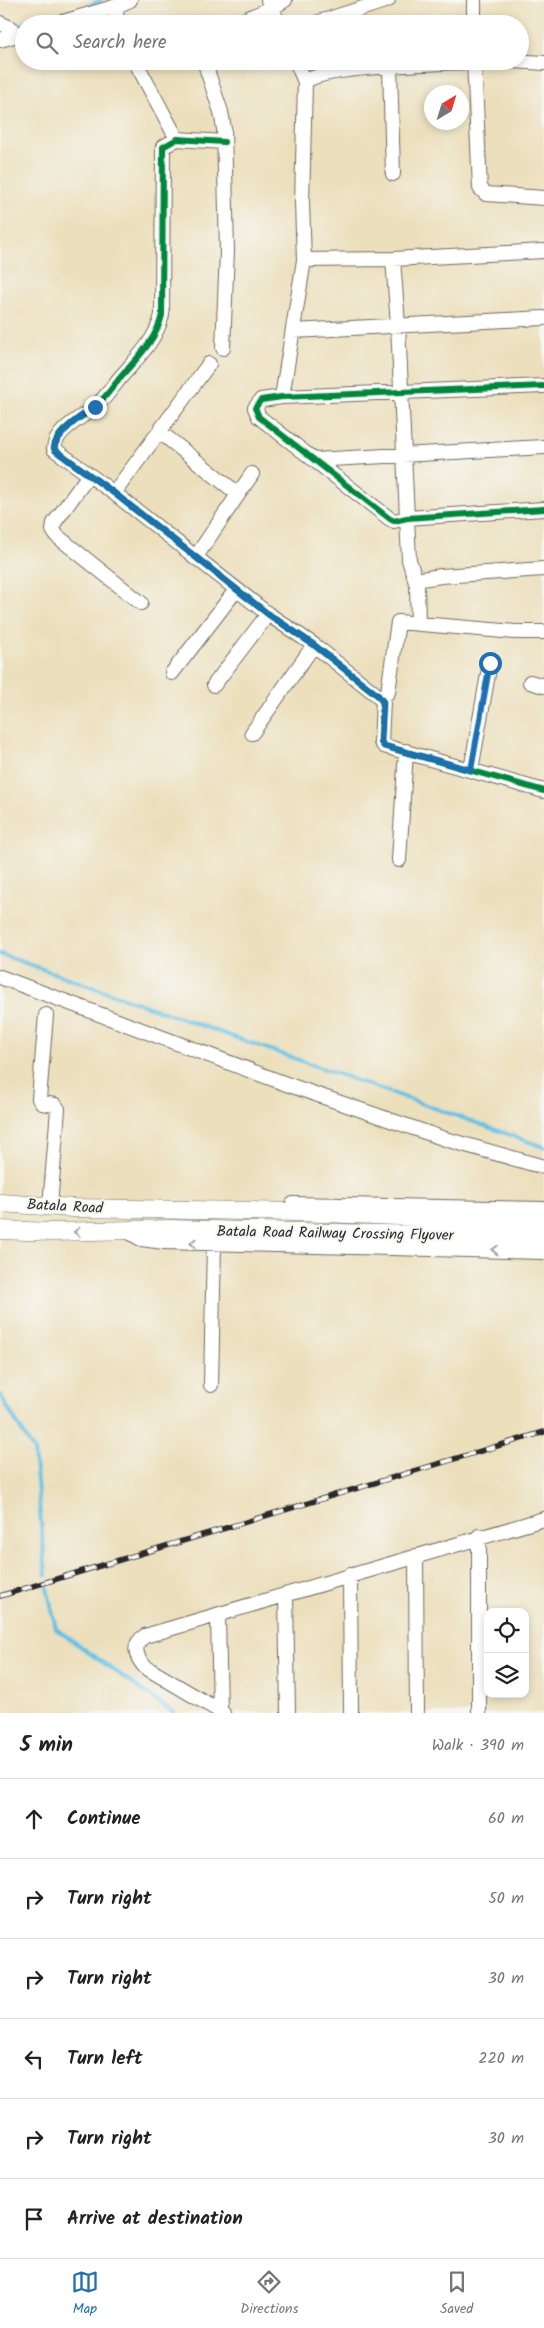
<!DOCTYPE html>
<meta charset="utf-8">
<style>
body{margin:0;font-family:Kalam,sans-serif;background:#f2f2f2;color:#222}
.controls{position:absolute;right:15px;bottom:15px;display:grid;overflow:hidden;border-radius:10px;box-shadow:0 2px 8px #0003}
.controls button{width:45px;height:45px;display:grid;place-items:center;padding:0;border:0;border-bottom:1px solid #e0e0e0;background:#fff;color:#222;font:25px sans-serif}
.compass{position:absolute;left:424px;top:85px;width:45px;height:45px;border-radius:50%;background:#fff;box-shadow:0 2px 8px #0003;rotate:38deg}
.stop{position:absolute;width:15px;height:15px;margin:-11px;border:4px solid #1f6fb2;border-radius:50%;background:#fff}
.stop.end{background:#1f6fb2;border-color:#fff;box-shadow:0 1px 5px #0008}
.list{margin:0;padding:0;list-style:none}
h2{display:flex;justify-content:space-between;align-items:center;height:65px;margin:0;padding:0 20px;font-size:21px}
h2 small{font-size:16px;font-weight:400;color:#767676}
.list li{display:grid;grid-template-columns:32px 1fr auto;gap:15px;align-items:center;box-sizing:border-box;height:80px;padding:0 20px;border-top:1px solid #e0e0e0}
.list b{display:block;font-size:19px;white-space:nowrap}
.list em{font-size:16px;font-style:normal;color:#767676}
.icon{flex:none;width:28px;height:28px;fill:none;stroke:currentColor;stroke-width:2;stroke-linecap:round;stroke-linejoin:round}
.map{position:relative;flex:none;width:544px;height:1713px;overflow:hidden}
.search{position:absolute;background:#fff;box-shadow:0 2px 8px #0003;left:15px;right:15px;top:15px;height:55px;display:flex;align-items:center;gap:12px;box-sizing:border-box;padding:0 18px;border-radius:28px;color:#767676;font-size:19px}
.sheet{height:545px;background:#fff}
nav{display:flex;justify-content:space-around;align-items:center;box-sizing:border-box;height:70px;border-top:1px solid #e0e0e0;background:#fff;font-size:14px;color:#767676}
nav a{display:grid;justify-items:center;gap:2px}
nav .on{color:#1f6fb2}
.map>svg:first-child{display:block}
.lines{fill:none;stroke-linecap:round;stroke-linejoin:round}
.stream{stroke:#64c1e2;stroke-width:4}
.minor-casing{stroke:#6f6a5e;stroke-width:16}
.major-casing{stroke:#6f6a5e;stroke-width:19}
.minor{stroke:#fff;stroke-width:14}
.major{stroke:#fff;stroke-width:18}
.rail-casing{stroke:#2b2b2b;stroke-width:5.5}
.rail{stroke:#f6f6f2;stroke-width:4;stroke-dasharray:11;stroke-linecap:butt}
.cycleway-casing{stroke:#f6f6f2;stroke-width:9}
.cycleway{stroke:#00873e;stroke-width:6}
.oneway{stroke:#a0a0a0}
.route{stroke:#1f6fb2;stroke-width:6}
.labels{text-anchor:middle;stroke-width:4;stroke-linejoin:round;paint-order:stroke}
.street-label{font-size:15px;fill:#2b2b2b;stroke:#f6f6f2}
</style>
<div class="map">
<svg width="544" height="1713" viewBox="0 0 544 1713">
<rect width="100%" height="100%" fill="#f6f6f2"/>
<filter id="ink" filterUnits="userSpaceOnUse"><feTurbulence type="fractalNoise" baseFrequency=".02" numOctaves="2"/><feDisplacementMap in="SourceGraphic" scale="10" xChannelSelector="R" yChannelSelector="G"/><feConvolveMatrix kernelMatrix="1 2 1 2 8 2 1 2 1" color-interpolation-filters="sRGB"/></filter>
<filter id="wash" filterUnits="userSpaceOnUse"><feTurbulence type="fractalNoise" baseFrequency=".0096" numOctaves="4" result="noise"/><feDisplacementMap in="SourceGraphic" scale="20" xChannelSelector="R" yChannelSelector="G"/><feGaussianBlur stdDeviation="1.12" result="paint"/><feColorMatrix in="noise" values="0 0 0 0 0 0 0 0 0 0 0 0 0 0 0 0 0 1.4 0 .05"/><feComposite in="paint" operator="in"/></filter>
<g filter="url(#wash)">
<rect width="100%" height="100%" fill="#ecdfbc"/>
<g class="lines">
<path class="stream" d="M 18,25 L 85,8 L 101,0
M 0,954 L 544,1147
M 0,1395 L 34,1451 L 46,1575
M 47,1587 L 56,1629 L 174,1713"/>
</g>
</g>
<g filter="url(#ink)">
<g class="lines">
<g class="minor-casing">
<path id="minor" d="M 268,0 L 279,24
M 114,7 L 119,24
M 0,23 L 11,28 L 18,35
M 56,24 L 114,7 L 130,0
M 234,24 L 272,8 L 285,0
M 313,24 L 388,0
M 474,24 L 474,0
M 0,40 L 24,33
M 135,61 L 177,139
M 204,61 L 221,112 L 224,129 L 227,251 L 223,348
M 296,61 L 305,82
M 474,61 L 480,188 L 486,194 L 544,198
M 514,61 L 544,63
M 390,67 L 393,174
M 224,142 L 177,139 L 163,147 L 162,315 C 156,341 136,359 119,379 C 112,388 105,398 96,406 C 84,417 55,429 54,449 L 114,493 L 268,614 L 314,645 L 377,695 L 383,702 L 381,742 L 384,746 L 544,791
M 393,259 L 398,325 L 409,560 L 417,585 L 418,623
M 304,260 L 393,259 L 544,251
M 293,331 L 544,318
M 544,386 L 282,397 L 261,400 L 255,408 L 259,417 L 390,519 L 394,521 L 407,518 L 544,509
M 282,397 L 304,260 L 302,203 L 305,82 C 323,65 468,62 499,61
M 160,432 L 238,494
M 315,460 L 544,447
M 89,475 L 54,523 L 53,530 L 57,536 L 141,603
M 114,493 L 209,364
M 195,558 L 252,474
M 415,580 L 441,576 L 544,569
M 172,673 L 236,590
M 530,682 L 544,686
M 214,685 L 268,614
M 381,698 L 388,692 L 398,622 L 515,632 L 544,632
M 252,733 L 314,645
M 471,770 L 490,663
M 399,860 L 406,751
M 0,977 L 289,1085 L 445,1139 L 544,1167
M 46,1015 L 39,1099 L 42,1103 L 55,1105 L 58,1109 L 50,1206
M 293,1204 L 544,1209
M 125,1230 L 141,1239 L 164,1242 L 544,1252
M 211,1385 L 214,1244
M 416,1556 L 417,1713
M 350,1575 L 351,1713
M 286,1595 L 288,1713
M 218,1615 L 220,1712
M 223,1713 L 145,1667 C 135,1656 132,1644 145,1636 L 544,1519
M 479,1713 L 479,1536"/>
</g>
<g class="major-casing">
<path id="major" d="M 0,1203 L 74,1208 L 298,1212 L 544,1222
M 0,1230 L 53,1232 L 171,1229 L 544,1238"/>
</g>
<use href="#minor" class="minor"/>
<use href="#major" class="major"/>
<g class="rail-casing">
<path id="rail" d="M 0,1596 L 544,1432"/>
</g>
<use href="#rail" class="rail"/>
<g class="cycleway-casing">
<path id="cycleway" d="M 224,142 L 177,139 L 163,147 L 162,315 C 156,341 136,359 119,379 C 112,388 105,398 96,406 C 84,417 55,429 54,449 L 114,493 L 268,614 L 314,645 L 377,695 L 383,702 L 381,742 L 384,746 L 544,791
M 544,386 L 282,397 L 261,400 L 255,408 L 259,417 L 390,519 L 394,521 L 407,518 L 544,509"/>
</g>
<use href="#cycleway" class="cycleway"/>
</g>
<defs><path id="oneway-chevron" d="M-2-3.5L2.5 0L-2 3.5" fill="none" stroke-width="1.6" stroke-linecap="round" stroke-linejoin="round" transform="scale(1.25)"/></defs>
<g class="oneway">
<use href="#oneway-chevron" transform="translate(77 1232) rotate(179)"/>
<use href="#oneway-chevron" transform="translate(193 1243) rotate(-178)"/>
<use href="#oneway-chevron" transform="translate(495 1250) rotate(-178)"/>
</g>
</g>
<g class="lines" filter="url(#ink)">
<path class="route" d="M 95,407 C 78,417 64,428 54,446 L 56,451 L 114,493 L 268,614 L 314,645 L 378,695 L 383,702 L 381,742 L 384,746 L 471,770 L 490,663"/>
</g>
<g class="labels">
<g class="street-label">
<text transform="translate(65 1206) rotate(3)" y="5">Batala Road</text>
<text transform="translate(335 1233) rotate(1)" y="5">Batala Road Railway Crossing Flyover</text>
</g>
</g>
</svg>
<div class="controls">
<button><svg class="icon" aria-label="locate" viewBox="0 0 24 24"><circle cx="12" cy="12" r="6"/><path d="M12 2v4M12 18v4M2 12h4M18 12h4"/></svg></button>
<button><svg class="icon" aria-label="layers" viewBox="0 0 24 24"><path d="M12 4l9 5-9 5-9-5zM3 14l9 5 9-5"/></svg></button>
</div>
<svg class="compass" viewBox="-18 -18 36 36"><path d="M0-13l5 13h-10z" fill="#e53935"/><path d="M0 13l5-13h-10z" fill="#767676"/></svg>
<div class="stop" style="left:490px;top:663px"></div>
<div class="stop end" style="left:95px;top:407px"></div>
<div class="search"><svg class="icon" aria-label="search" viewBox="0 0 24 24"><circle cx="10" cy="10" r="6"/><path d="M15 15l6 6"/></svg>Search here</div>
</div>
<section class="sheet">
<h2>5 min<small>Walk · 390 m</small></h2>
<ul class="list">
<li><svg class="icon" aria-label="ahead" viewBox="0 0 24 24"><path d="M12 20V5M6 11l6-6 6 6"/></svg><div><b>Continue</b></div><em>60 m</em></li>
<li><svg class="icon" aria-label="right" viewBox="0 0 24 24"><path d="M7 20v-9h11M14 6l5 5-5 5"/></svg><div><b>Turn right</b></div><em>50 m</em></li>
<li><svg class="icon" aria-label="right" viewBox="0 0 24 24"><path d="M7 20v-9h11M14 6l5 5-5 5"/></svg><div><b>Turn right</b></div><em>30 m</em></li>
<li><svg class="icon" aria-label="left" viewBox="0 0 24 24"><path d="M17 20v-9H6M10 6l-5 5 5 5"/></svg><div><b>Turn left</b></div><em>220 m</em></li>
<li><svg class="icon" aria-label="right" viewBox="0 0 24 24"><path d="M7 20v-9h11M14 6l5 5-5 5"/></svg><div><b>Turn right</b></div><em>30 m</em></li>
<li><svg class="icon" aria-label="arrive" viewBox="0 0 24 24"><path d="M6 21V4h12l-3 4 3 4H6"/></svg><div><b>Arrive at destination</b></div></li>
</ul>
</section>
<nav>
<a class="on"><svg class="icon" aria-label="map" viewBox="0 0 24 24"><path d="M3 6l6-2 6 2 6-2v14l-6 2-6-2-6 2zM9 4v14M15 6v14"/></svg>Map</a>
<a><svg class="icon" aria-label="directions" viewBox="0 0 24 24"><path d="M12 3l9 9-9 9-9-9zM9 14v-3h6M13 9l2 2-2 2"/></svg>Directions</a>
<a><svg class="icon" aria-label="saved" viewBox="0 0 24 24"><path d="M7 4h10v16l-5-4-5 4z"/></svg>Saved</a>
</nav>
